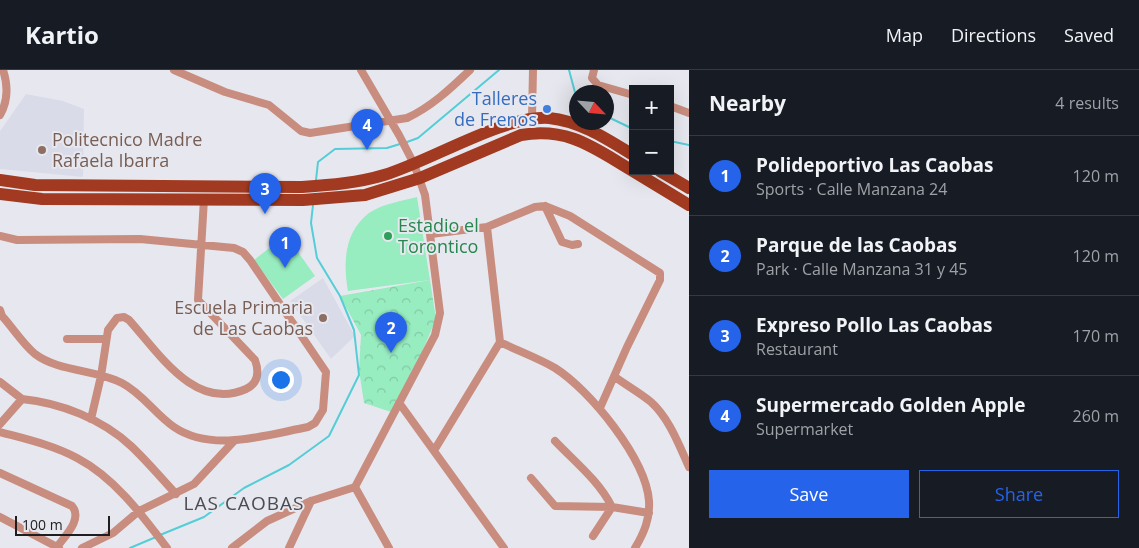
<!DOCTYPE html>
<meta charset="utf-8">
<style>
body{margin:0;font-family:"Open Sans",sans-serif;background:#20242c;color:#f1f3f6}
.controls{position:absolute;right:15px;top:15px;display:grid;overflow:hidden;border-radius:0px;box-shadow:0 5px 20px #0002}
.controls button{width:45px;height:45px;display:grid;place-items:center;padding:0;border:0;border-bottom:1px solid #363941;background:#171b24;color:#f1f3f6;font:25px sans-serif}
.compass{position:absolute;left:569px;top:15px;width:45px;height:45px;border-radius:50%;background:#171b24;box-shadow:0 5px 20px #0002;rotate:116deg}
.scale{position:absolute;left:15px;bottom:12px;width:95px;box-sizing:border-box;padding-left:5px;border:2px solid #1e1e20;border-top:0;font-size:14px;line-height:18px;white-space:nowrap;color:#1e1e20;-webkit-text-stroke:4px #e7e8ef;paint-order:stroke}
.you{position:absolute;left:280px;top:309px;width:18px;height:18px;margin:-12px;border:4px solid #fff;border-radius:50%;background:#1a73e8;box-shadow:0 0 0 8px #1a73e833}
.badge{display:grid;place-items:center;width:32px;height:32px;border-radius:50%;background:#2563eb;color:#fff;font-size:16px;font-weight:700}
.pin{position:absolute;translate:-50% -41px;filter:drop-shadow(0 1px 2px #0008)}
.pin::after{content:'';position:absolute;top:26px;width:18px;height:15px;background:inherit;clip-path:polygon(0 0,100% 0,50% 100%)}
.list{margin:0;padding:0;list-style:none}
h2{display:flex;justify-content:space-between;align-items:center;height:65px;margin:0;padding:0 20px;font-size:21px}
h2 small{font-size:16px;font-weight:400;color:#9ea1a6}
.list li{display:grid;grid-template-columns:32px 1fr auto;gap:15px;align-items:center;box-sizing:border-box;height:80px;padding:0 20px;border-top:1px solid #363941}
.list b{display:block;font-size:19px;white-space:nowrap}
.list p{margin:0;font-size:16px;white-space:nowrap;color:#9ea1a6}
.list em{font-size:16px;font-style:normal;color:#9ea1a6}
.actions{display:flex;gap:10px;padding:15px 20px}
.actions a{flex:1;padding:11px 0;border:1px solid #2563eb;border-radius:0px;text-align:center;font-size:18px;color:#2563eb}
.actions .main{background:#2563eb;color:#fff}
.map{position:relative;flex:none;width:689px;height:478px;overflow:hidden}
header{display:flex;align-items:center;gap:30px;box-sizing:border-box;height:70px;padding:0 25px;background:#171b24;border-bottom:1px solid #363941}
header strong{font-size:24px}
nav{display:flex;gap:28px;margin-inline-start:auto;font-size:18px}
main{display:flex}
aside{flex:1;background:#171b24}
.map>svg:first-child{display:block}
.built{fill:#dadbe9}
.grass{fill:#97ecc0}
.park{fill:url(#park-crowns)}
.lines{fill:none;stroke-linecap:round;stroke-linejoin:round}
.stream{stroke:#54cdd7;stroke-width:2}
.minor{stroke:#c88d7e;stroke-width:8}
.primary{stroke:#a13a20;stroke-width:12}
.shop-dot{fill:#3f7fe0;stroke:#e7e8ef;stroke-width:2}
.education-dot{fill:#8d6e63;stroke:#e7e8ef;stroke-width:2}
.leisure-dot{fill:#2e9e5b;stroke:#e7e8ef;stroke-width:2}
.labels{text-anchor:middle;stroke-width:4;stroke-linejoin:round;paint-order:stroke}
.shop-label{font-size:18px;fill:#366cbe;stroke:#e7e8ef;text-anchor:end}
.education-label{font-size:18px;fill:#785e54;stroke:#e7e8ef;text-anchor:start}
.leisure-label{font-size:18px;fill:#27864d;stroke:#e7e8ef;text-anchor:start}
.neighbourhood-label{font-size:19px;letter-spacing:1px;fill:#4b4c52;stroke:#e7e8ef}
</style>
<header>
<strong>Kartio</strong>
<nav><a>Map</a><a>Directions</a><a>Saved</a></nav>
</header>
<main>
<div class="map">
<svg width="689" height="478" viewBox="0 0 689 478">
<defs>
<pattern id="park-crowns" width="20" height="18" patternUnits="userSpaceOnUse" patternTransform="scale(1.25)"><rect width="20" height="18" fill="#97ecc0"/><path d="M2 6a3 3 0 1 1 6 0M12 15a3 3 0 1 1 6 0" fill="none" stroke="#82caa5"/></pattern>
</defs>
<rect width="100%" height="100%" fill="#e7e8ef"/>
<path class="built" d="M 26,24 L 63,31 L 84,39 L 83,107 L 0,99 L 0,61 Z
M 323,208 L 355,266 L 331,289 L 290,231 Z"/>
<path class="grass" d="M 417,127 L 430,210 L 348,221 C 343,193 344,162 369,143 C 382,134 401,131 417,127 Z
M 286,165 L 315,206 L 283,229 L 254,190 Z"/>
<path class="park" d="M 430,210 L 436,249 L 400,334 L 391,342 L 364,333 L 359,300 L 361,265 L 340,226 Z"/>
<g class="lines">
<path class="stream" d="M 569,0 L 576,26
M 606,46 L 633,59
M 670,71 L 689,75
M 407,72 L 418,68 L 499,0
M 316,110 L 318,92 L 335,79 L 387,78 L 400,74
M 160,465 L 204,447 L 244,418 L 289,395 L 329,366 L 359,305 L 354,260 L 340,226 L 317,188 L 311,153 L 313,135
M 130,478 L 156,467"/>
<path class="minor" d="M 174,0 L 225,22 L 269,35 L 301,61 L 310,63 L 407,48 C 431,37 450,19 470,0
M 594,0 L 592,8 L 598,15 L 633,25
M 670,36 L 689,43
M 0,45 C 8,31 8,15 3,0
M 532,48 L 533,0
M 545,136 L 562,172 L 572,175 L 578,174
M 487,157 L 500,272
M 431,164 L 487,157 L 535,137 L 545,136 L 570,146 L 660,203 L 660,210 L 627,277 L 600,338
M 0,166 L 17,170 L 140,169 L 234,178 L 243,182 L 250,190 L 326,302 L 323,340 L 315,353 L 308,357 C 266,365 212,383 174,357 C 155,344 143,324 122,313 C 95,299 59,302 35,284 C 23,274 13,258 2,246 L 0,240
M 67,269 L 106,269
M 500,272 C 518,281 538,288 555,298 C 590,320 646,389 649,431 C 650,449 644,463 635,478
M 615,307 C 626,315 640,323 651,332 C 669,348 679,375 689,397
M 0,312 L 22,329
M 22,329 C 61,333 102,349 131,376 C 147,391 161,408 176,424
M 400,334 L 504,478
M 91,349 L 101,306 L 108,260 L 117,248 L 124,247 L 129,250 C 158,282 195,342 246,319 C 259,313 259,301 255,290 L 198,230 L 204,129
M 0,354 L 22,329
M 0,362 C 26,369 53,375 77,388 C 115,408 142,445 167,478
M 555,371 C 575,392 599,411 612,437 L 649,443
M 435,379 L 500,272
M 0,403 L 72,436 C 83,449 65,466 57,477
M 531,408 L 555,436 L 612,437 L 593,466
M 355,417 L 435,265 L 440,243 L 425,125 L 414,94 L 399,65 L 361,0
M 355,417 L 389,478
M 0,447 L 59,478
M 82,478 L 113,463 L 139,441 L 194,414 L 234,371
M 232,478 L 267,451 L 311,431 L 355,417
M 289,478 L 311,431"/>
<path class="primary" d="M 633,101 L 689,135
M 660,101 L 689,118
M 0,110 L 35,115 L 301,117 C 329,115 358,113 384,105 C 431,91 504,45 549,48 C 580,51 607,69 633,85
M 0,124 L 42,129 L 303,130 L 365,125 L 420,108 L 521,65 C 569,57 594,78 633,101"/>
</g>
<circle class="shop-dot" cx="547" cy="39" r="5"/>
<g class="education-dot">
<circle cx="42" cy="80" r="5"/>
<circle cx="323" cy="248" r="5"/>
</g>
<circle class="leisure-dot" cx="388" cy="166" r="5"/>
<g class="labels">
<g class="shop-label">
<text x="537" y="35">Talleres<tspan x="537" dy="21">de Frenos</tspan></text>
</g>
<g class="education-label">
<text x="52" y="76">Politecnico Madre<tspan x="52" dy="21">Rafaela Ibarra</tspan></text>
<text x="313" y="244" text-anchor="end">Escuela Primaria<tspan x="313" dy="21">de Las Caobas</tspan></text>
</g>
<g class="leisure-label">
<text x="398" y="162">Estadio el<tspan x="398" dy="21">Torontico</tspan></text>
</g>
<g class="neighbourhood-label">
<text x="244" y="440">LAS CAOBAS</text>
</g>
</g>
</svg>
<div class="controls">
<button>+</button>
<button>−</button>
</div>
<svg class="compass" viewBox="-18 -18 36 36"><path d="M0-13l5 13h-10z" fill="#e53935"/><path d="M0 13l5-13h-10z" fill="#9ea1a6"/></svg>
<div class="scale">100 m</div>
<div class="you"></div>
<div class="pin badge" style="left:285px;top:198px">1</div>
<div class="pin badge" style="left:391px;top:283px">2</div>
<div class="pin badge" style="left:265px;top:144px">3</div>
<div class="pin badge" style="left:367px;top:80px">4</div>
</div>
<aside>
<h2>Nearby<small>4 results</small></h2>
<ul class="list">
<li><span class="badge">1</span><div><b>Polideportivo Las Caobas</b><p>Sports · Calle Manzana 24</p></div><em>120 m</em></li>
<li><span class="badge">2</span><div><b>Parque de las Caobas</b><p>Park · Calle Manzana 31 y 45</p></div><em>120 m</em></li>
<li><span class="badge">3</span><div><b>Expreso Pollo Las Caobas</b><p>Restaurant</p></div><em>170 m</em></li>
<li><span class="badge">4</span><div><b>Supermercado Golden Apple</b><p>Supermarket</p></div><em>260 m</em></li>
</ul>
<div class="actions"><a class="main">Save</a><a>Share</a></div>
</aside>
</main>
